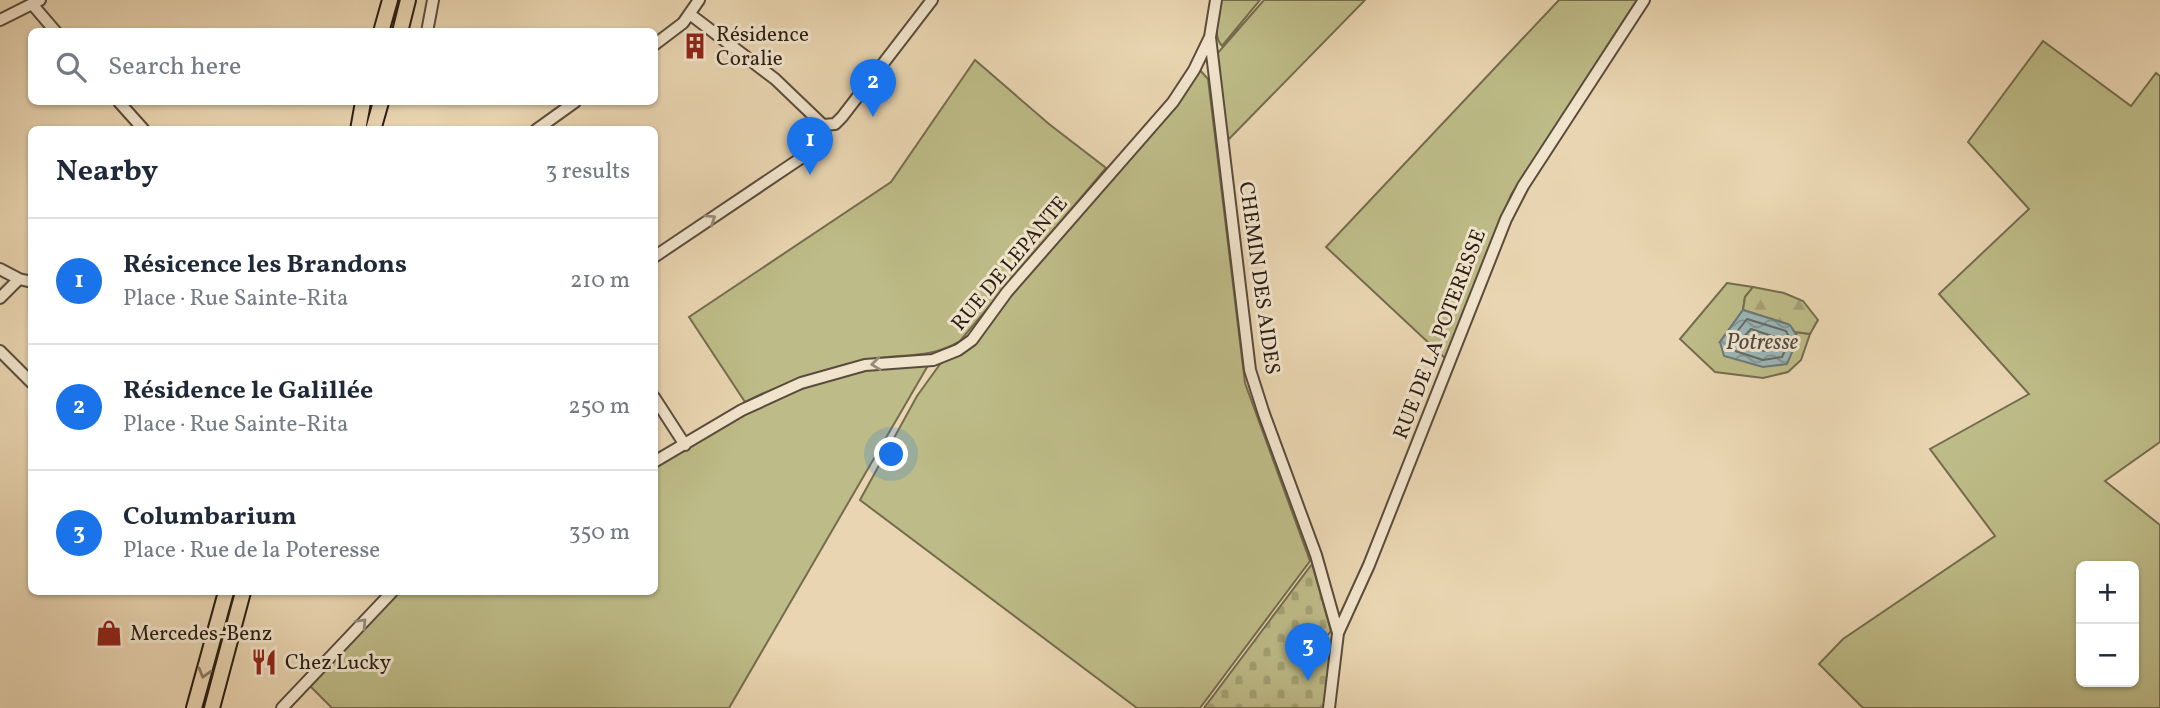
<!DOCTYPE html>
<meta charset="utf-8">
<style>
body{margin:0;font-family:Vollkorn,serif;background:#f2f2f3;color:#1f2937}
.controls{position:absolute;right:21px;bottom:21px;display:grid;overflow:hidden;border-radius:10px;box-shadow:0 2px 5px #0004}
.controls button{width:63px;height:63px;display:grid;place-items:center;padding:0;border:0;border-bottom:2px solid #e0e1e3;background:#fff;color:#1f2937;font:35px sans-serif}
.you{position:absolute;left:892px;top:455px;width:24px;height:24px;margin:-18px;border:5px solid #fff;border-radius:50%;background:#1a73e8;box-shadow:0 0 0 10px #1a73e833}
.badge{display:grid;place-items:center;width:46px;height:46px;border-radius:50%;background:#1a73e8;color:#fff;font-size:23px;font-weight:700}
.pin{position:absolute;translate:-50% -58px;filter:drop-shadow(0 2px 4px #0008)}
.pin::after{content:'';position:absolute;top:37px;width:24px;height:21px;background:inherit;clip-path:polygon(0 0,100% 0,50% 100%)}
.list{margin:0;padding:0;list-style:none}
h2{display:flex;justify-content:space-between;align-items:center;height:91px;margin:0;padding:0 28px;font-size:30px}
h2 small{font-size:23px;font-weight:400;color:#747a83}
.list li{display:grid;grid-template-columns:46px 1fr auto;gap:21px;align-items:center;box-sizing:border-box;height:126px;padding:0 28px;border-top:2px solid #e0e1e3}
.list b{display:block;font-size:26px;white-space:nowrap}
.list p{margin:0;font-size:23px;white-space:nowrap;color:#747a83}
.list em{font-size:23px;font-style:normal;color:#747a83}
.icon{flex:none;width:38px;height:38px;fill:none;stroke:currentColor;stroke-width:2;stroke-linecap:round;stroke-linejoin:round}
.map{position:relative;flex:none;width:2160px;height:708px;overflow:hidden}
.search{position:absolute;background:#fff;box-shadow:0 2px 5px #0004;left:28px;top:28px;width:630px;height:77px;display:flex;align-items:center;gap:18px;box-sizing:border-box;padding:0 24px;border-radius:10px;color:#747a83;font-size:26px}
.panel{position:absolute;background:#fff;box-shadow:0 2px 5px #0004;left:28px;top:126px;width:630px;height:469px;border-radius:10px}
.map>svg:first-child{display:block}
.green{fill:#bdbb87;stroke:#746c4e;stroke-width:2;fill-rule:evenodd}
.forest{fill:url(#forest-firs);stroke:#746c4e;stroke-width:2}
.cemetery{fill:url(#cemetery-stones);stroke:#746c4e;stroke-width:2}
.water{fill:url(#water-waves);stroke:#6e7976;stroke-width:2}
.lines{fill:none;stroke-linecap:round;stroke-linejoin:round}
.shore{stroke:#636a66;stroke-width:2}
.minor-casing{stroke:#5a4c3c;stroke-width:14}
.major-casing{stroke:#2a1e15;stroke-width:18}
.minor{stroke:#f1e4cc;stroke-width:10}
.major{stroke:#e9d5b1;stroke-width:14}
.oneway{stroke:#978b7a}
.oneway2{stroke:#8a7a63}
.labels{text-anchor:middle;stroke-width:6;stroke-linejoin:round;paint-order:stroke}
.poi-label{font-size:21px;fill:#2a1e15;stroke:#f1e4cc;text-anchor:start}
.street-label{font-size:21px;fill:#2a1e15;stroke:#f1e4cc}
.water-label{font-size:23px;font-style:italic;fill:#4c4c45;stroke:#f1e4cc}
</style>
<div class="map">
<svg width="2160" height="708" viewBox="0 0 2160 708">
<defs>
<pattern id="forest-firs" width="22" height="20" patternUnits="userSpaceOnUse" patternTransform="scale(1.75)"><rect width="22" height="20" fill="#bdbb87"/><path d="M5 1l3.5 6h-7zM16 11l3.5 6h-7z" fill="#a3a074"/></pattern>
<pattern id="cemetery-stones" width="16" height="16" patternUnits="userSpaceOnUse" patternTransform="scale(1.75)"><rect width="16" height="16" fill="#bdbb87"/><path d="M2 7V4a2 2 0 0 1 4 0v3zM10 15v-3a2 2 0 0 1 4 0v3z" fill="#a3a074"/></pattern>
<pattern id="water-waves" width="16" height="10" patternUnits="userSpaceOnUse" patternTransform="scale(1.75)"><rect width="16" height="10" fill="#9cb6b6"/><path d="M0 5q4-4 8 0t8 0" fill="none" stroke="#7f9393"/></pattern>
</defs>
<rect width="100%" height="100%" fill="#e9d5b1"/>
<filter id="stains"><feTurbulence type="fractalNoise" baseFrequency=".00286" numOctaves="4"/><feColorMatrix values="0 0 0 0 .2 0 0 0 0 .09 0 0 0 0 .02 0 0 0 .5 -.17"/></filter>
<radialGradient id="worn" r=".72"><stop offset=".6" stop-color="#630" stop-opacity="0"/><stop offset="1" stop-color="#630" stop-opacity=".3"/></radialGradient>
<path class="green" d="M 1221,0 L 1260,0 L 1222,46 C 1212,36 1219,13 1221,0 Z
M 1264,0 L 1365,0 L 1227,141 L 1216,55 Z
M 1559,0 L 1637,0 L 1511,195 L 1446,359 L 1326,247 Z
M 2043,41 L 2131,106 L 2156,73 L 2160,76 L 2160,442 L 2105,481 L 2160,525 L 2160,708 L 1863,708 L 1819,664 L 1843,639 L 1995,536 L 1930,449 L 2029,394 L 1939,294 L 2029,209 L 1968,142 ZM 2134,566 L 2134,682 L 2081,682 L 2081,566 Z
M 975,60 L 1049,124 L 1106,168 L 960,341 C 928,360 901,353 867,360 C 825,368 783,383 745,402 L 689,317 L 891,182 Z
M 1199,69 L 1208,79 L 1245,383 L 1310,561 L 1200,708 L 1137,708 L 860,500 L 917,396 L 943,360 L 966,347 Z
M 1727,283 L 1753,287 L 1745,297 L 1743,310 L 1720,342 L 1798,338 L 1795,332 L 1810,334 L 1801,360 L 1788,372 L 1763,378 L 1715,372 L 1680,339 Z
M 930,362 L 729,708 L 332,708 L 309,685 L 396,592 L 654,592 L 655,466 C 713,432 769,397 834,378 C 865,368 898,365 930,362 Z"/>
<path class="forest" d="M 1753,287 L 1784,293 L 1803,301 L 1818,320 L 1810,334 L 1795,332 L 1788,324 L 1743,310 L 1745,297 Z"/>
<path class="cemetery" d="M 1312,564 L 1331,631 L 1318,648 L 1330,656 L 1327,708 L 1204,708 Z"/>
<path class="water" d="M 1743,310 L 1790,325 L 1798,338 L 1787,364 L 1763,367 L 1724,356 L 1720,342 Z"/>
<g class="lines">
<path class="shore" d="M 1747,319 L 1786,331 L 1790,339 L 1782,357 L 1763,360 L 1729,349 L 1728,343 Z
M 1751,329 L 1778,338 L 1779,341 L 1776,349 L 1764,351 L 1742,344 L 1741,340 Z"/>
<g class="minor-casing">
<path id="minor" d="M 1216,0 L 1210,37 L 1250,370 L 1264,414 L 1316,555 L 1338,633
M 32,4 L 56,32
M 691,15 L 775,79 L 823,125
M 0,20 L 40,0
M 427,32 L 433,0
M 654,45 L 683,23 L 699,0
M 119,102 L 144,130
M 823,125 L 835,124 L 842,117 L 932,0
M 536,130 L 575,102
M 654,257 L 819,146 L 825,136 L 823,125
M 0,269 L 19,279 L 32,282
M 0,298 L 19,279
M 0,351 L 32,383
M 654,397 L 685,445
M 654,462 L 742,410 L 801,383 L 865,365 L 933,360 L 958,350 L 972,340 L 1007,292 L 1173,102 L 1194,70 L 1210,37
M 282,708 L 392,592
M 1329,708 L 1338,633 L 1369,565 L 1506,219 L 1523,186 L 1644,0"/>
</g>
<g class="major-casing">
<path id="major" d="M 381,32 L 390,0
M 400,32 L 408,0
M 358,130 L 363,102
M 373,130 L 381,102
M 194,708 L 226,592
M 212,708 L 243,592"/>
</g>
<use href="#minor" class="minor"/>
<use href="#major" class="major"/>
</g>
<defs><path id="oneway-chevron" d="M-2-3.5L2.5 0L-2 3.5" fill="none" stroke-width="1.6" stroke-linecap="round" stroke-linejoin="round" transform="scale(1.75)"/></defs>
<g class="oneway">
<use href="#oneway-chevron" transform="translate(711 219) rotate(-34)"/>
<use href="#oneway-chevron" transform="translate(876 364) rotate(173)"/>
<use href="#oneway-chevron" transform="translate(362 623) rotate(-47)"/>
</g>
<use class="oneway2" href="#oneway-chevron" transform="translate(204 673) rotate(106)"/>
<defs>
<g id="building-bare" transform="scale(2.1)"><path d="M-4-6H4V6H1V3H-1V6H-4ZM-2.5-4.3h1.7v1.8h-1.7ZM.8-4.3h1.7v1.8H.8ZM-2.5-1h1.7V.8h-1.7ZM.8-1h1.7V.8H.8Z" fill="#8f2418" stroke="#f1e4cc" stroke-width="2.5" paint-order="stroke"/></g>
<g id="shop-bare" transform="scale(2.1)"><path d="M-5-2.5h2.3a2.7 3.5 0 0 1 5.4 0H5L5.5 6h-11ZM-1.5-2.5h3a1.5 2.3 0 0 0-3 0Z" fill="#8f2418" stroke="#f1e4cc" stroke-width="2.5" paint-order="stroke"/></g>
<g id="restaurant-bare" transform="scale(2.1)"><path d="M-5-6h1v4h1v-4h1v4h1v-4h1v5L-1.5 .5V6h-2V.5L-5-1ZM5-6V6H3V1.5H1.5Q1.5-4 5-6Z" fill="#8f2418" stroke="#f1e4cc" stroke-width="2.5" paint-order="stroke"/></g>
</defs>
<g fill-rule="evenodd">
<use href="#building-bare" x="695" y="46"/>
<use href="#shop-bare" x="109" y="633"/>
<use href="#restaurant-bare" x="264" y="662"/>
</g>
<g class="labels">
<g class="poi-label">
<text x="716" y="41">Résidence<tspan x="716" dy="24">Coralie</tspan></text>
<text x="130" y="640">Mercedes-Benz</text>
<text x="285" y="669">Chez Lucky</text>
</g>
<g class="street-label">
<text transform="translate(1009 263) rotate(-50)" y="7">RUE DE LEPANTE</text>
<text transform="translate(1260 278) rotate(82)" y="7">CHEMIN DES AIDES</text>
<text transform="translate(1439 334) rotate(-69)" y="7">RUE DE LA POTERESSE</text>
</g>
<g class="water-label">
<text x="1762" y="349">Potresse</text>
</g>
</g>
<rect width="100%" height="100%" filter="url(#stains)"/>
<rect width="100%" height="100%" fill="url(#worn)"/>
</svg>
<div class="controls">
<button>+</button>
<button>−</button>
</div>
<div class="you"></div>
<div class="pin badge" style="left:810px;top:175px">1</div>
<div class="pin badge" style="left:873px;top:117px">2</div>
<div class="pin badge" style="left:1308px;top:681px">3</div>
<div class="search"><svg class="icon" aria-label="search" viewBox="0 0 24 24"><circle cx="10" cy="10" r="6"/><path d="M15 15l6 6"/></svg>Search here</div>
<section class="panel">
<h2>Nearby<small>3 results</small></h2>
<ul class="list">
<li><span class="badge">1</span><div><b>Résicence les Brandons</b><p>Place · Rue Sainte-Rita</p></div><em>210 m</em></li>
<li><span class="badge">2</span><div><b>Résidence le Galillée</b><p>Place · Rue Sainte-Rita</p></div><em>250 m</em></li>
<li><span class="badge">3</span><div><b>Columbarium</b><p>Place · Rue de la Poteresse</p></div><em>350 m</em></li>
</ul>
</section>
</div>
